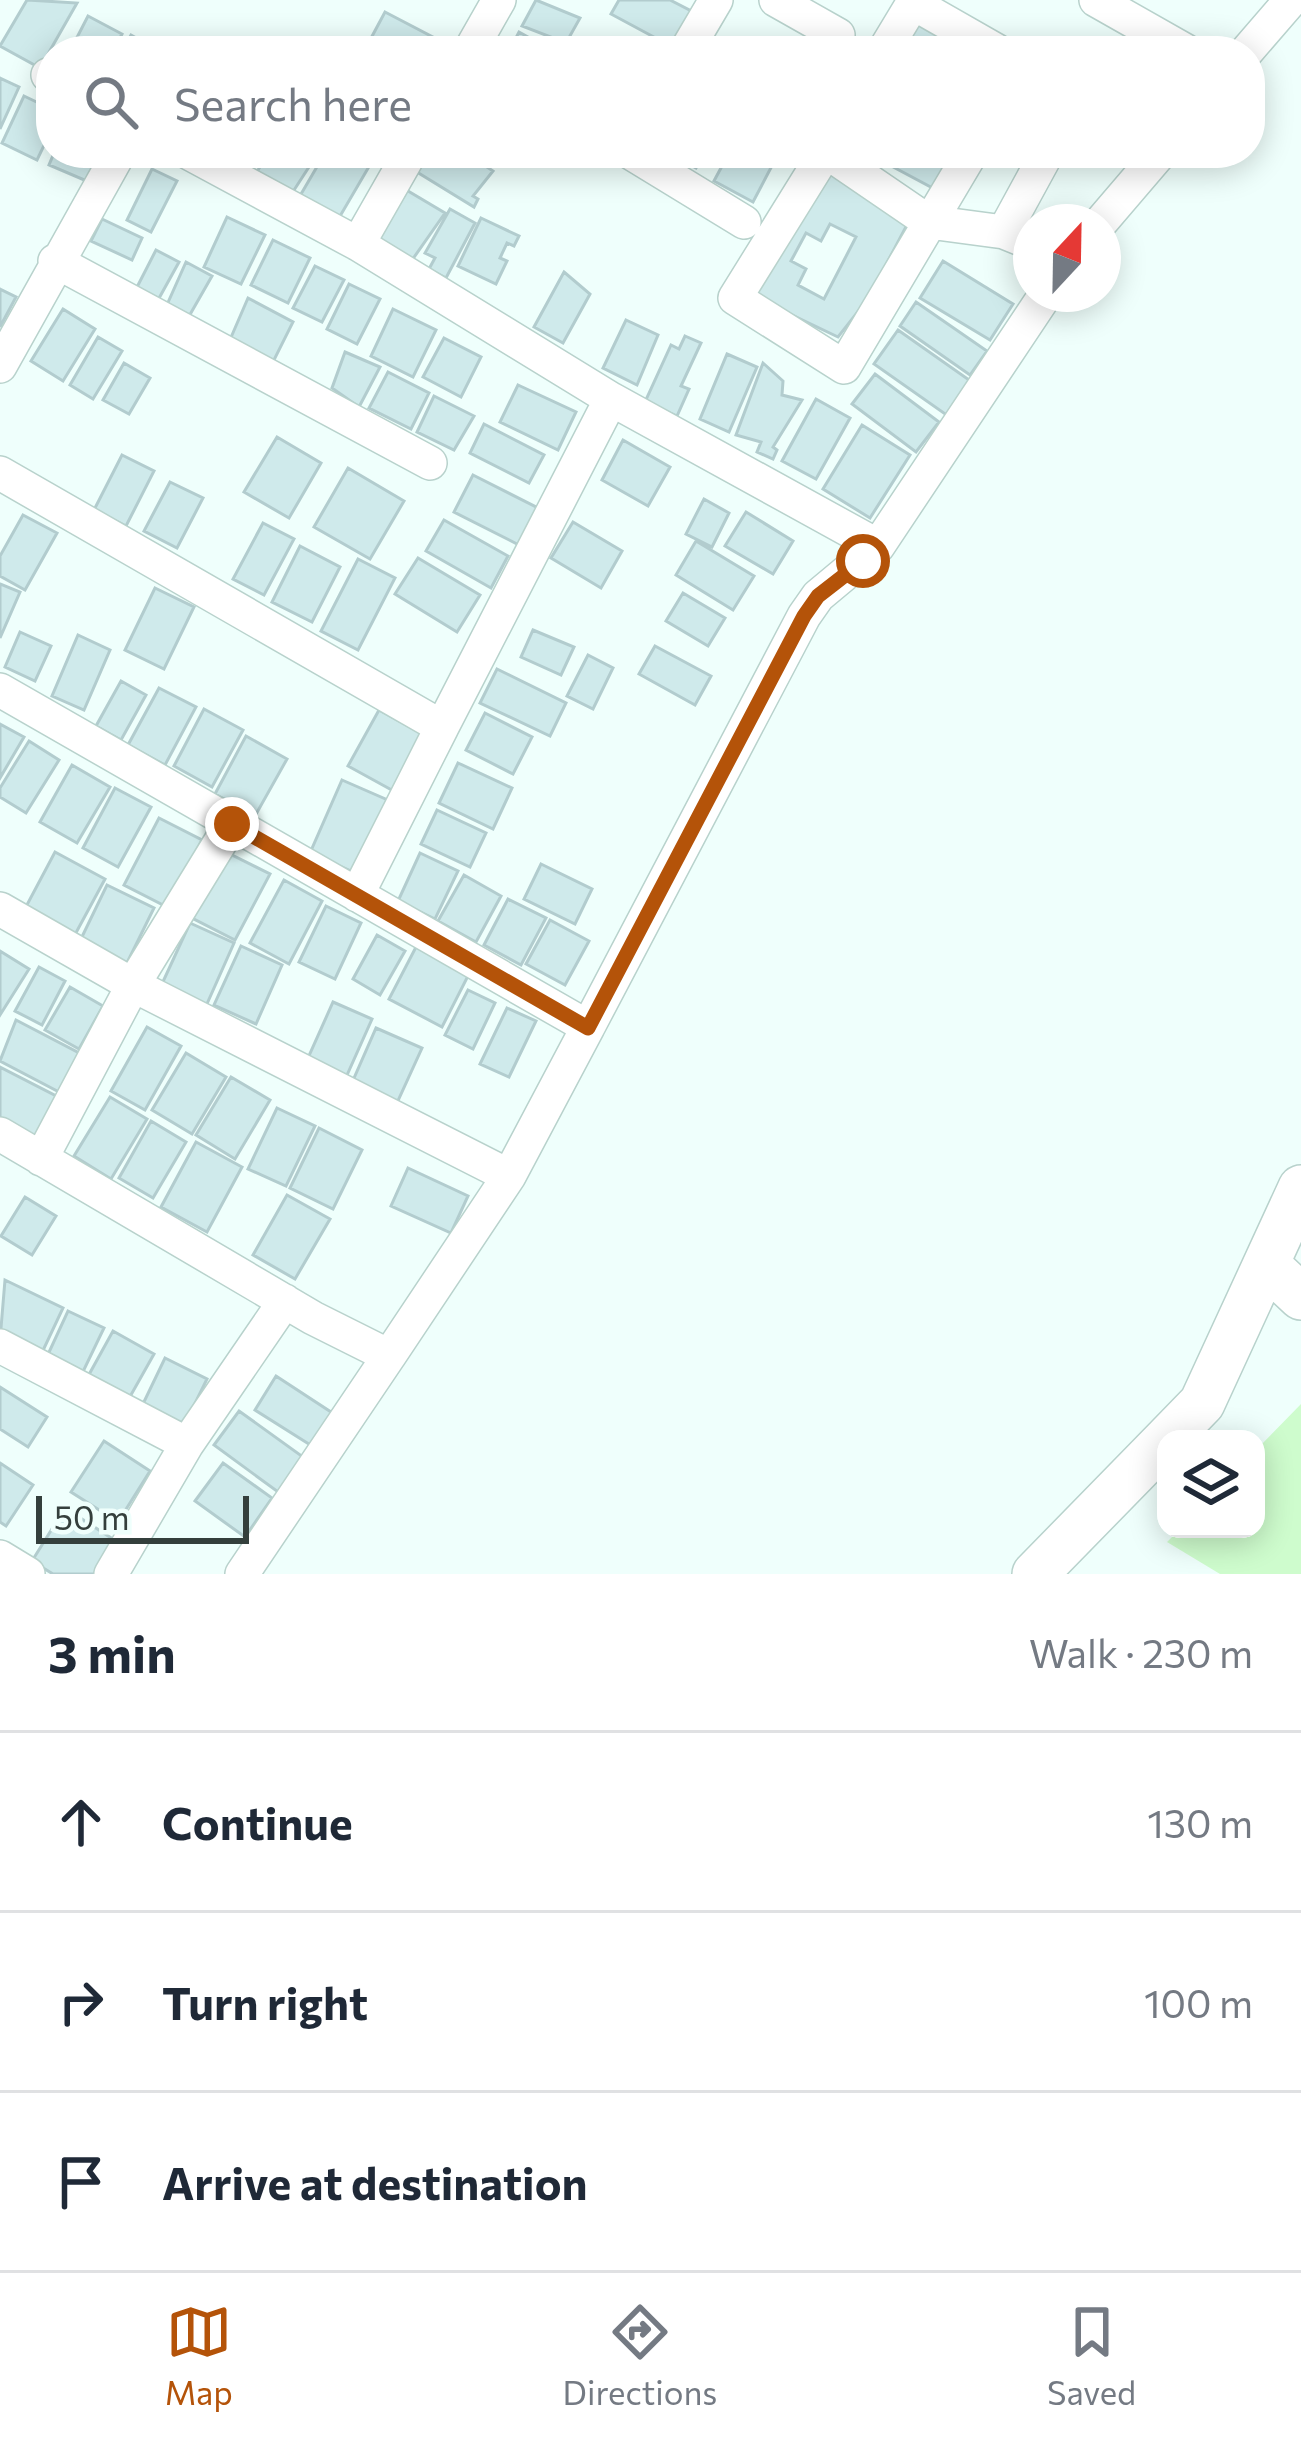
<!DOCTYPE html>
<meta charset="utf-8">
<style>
body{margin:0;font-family:Commissioner,sans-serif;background:#f2f2f3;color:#1f2937}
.controls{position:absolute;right:36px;bottom:36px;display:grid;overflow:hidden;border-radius:24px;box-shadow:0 6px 30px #0003}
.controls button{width:108px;height:108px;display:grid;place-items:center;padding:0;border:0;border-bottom:3px solid #e0e1e3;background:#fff;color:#1f2937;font:60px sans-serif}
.compass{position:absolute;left:1013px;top:204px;width:108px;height:108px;border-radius:50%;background:#fff;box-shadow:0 6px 30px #0003;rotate:22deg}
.scale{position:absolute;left:36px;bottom:30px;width:213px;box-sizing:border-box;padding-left:12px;border:6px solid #343f3c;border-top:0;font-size:33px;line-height:42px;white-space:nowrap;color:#343f3c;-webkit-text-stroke:9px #effffc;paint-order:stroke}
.stop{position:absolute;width:36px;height:36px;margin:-27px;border:9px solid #b45309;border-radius:50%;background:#fff}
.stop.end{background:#b45309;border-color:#fff;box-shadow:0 3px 12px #0008}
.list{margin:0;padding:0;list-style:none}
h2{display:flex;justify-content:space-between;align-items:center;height:156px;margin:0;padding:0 48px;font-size:51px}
h2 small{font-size:39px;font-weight:400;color:#747a83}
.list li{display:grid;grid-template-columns:78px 1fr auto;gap:36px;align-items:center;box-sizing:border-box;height:180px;padding:0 48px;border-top:3px solid #e0e1e3}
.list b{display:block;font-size:45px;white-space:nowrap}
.list em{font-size:39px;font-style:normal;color:#747a83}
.icon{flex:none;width:66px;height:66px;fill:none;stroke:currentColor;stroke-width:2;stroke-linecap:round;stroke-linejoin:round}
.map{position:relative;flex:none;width:1301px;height:1574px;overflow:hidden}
.search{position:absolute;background:#fff;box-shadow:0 6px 30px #0003;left:36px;right:36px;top:36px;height:132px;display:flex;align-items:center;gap:30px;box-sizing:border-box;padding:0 42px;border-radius:48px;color:#747a83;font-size:45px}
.sheet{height:696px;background:#fff}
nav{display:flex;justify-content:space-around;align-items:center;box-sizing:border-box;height:168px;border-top:3px solid #e0e1e3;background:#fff;font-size:33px;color:#747a83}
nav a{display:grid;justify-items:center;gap:6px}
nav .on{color:#b45309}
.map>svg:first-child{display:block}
.green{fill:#cefccd}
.building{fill:#cfeaeb;stroke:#b2ccce;stroke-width:3;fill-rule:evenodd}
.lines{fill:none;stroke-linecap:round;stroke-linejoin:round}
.street-casing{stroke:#b8d2cc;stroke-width:36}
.secondary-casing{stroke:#b8d2cc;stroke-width:48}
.street{stroke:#fff;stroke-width:33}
.secondary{stroke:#fff;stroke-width:45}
.route{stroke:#b45309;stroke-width:15}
</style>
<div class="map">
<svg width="1301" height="1574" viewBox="0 0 1301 1574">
<rect width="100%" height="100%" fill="#effffc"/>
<path class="green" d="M 1301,1404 L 1301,1574 L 1220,1574 L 1167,1542 L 1180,1529 L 1256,1529 L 1256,1450 Z"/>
<path class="building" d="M 27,0 L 77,3 L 40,68 L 0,46 Z
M 536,0 L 580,18 L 566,43 L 522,26 Z
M 619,0 L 670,0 L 697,14 L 678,50 L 611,14 Z
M 385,12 L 450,46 L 448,51 L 386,51 L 369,42 Z
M 88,16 L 122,34 L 113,51 L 70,51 Z
M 917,17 L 982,51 L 899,51 Z
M 519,32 L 553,51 L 509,51 Z
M 131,35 L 159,51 L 122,51 Z
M 0,78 L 19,87 L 0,129 Z
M 24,96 L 51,109 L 51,131 L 37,160 L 2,143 Z
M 54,153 L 102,153 L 89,182 L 49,165 Z
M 218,153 L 262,153 L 247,178 Z
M 269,153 L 318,153 L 285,204 L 251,181 Z
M 325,153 L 374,158 L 336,223 L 297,201 Z
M 421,153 L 469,155 L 493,171 L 473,196 L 478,199 L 474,207 L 412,169 Z
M 669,153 L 705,153 L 696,168 Z
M 729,153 L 764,153 L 775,160 L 753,202 L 714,181 Z
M 966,153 L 942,193 L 867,153 Z
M 152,169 L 177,181 L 151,232 L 127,220 Z
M 822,169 L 909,221 L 868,299 L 838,337 L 752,296 ZM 830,224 L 856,237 L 824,299 L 798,285 L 806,269 L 791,261 L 806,233 L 821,241 Z
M 403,188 L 445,213 L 410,263 L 369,246 Z
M 450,209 L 475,223 L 446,278 L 429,269 L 435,258 L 425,253 Z
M 227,217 L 265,235 L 241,284 L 204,267 Z
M 481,218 L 519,236 L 514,246 L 507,243 L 500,258 L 507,261 L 496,284 L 458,266 Z
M 102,219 L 142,238 L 132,260 L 91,241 Z
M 273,240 L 310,258 L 288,303 L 251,285 Z
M 156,250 L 179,262 L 158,300 L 135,291 Z
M 943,261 L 1013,304 L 990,340 L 920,298 Z
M 186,262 L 212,276 L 188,318 L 166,307 Z
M 315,266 L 344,280 L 322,322 L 293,308 Z
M 564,272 L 590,294 L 563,343 L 534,327 Z
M 349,284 L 380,299 L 357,344 L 327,329 Z
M 0,289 L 16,297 L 0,327 Z
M 248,298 L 293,322 L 271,366 L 229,342 Z
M 916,302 L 987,351 L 970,375 L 900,326 Z
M 63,309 L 95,329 L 63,381 L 31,361 Z
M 393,309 L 436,330 L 413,377 L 371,356 Z
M 626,320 L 658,335 L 637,385 L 603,368 Z
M 898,330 L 972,382 L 948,416 L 874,364 Z
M 685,336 L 701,343 L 681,386 L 689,389 L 677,416 L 645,402 L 671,345 L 679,349 Z
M 98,337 L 122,351 L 93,399 L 70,385 Z
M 444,338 L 481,357 L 461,397 L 423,377 Z
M 345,352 L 380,367 L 359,407 L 332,388 Z
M 727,354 L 757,367 L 729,432 L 700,419 Z
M 124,363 L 150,378 L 129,414 L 103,400 Z
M 763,363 L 783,381 L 782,395 L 802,400 L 773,447 L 777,450 L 773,459 L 757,452 L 761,442 L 736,435 Z
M 388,372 L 429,393 L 411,429 L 369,408 Z
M 875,374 L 939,422 L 916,452 L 852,404 Z
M 518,385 L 576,412 L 558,450 L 500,422 Z
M 434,396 L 474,416 L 454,450 L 417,432 Z
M 816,399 L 850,418 L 816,479 L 782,461 Z
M 484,424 L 544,455 L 529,483 L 470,453 Z
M 862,425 L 910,455 L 870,518 L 823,489 Z
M 277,437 L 321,463 L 289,518 L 244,492 Z
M 623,440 L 670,467 L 648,506 L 602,480 Z
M 122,455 L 154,471 L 126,526 L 94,510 Z
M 348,468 L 404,501 L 370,559 L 314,527 Z
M 473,475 L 538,508 L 519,545 L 454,512 Z
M 170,482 L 203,498 L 177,548 L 144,531 Z
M 704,499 L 729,513 L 712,547 L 686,534 Z
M 746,512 L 793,541 L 773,574 L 725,546 Z
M 23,515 L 57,533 L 25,590 L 0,576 L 0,556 Z
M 444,520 L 508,556 L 491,588 L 426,551 Z
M 573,522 L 622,551 L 601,588 L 551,558 Z
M 263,523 L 294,539 L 264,595 L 233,579 Z
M 696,541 L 754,576 L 733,610 L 676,575 Z
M 300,546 L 340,567 L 312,622 L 272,602 Z
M 418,558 L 480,595 L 457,632 L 395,594 Z
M 358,559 L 395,578 L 358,650 L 321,631 Z
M 0,584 L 20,592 L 0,638 Z
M 155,588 L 194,607 L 164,669 L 125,650 Z
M 683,593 L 725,618 L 708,646 L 666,621 Z
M 533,630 L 574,647 L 561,675 L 521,657 Z
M 20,632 L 51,646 L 35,681 L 5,667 Z
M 78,635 L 110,650 L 84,710 L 52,696 Z
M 655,646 L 711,676 L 695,705 L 639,674 Z
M 588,655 L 613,668 L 593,709 L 567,696 Z
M 497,669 L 566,703 L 550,736 L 480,703 Z
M 121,681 L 146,695 L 121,740 L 96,726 Z
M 159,688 L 196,707 L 165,765 L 128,745 Z
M 204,709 L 243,730 L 212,787 L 174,766 Z
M 379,710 L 430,738 L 399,794 L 348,766 Z
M 485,713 L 532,737 L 513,774 L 466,750 Z
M 0,724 L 24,737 L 0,778 Z
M 246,736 L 287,759 L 255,816 L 215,794 Z
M 29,741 L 59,760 L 26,813 L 0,797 L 0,788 Z
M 458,763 L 512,788 L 493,829 L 439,803 Z
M 72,765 L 110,787 L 77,843 L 40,822 Z
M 342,780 L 390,801 L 358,874 L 310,853 Z
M 115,788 L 151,807 L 118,867 L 83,848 Z
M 437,810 L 486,833 L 470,867 L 421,844 Z
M 159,818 L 202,840 L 167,907 L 124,885 Z
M 55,852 L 105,879 L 71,942 L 21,916 Z
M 226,852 L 270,874 L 235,940 L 192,918 Z
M 420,853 L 458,871 L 435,919 L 398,901 Z
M 541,864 L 592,889 L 575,924 L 524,899 Z
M 464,875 L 501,896 L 476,942 L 438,921 Z
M 284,880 L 322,901 L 289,964 L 250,943 Z
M 107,885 L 154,908 L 125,967 L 78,945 Z
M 508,899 L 546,918 L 521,965 L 484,945 Z
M 326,906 L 361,923 L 335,979 L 299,962 Z
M 550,920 L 589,941 L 565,985 L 526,964 Z
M 190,923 L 234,943 L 206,1006 L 161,986 Z
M 377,935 L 405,951 L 380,995 L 353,979 Z
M 241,946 L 282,965 L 256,1024 L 214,1005 Z
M 416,947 L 469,974 L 442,1027 L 389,999 Z
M 0,951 L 29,969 L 0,1015 Z
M 39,967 L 65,981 L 42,1025 L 15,1011 Z
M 70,987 L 103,1006 L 79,1049 L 45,1030 Z
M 468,990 L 495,1003 L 473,1049 L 445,1035 Z
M 333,1002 L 372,1019 L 343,1084 L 304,1067 Z
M 507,1008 L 536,1021 L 509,1077 L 480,1064 Z
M 16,1020 L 81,1054 L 61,1093 L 0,1061 Z
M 147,1027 L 181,1046 L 145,1110 L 111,1091 Z
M 376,1028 L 422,1048 L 396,1105 L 351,1085 Z
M 186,1053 L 226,1077 L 192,1134 L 152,1110 Z
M 0,1067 L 62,1099 L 38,1147 L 0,1127 Z
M 231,1077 L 270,1100 L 235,1159 L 196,1135 Z
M 110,1097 L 147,1119 L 111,1179 L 74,1156 Z
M 277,1108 L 315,1126 L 286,1186 L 248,1169 Z
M 151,1121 L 186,1142 L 153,1198 L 119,1178 Z
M 319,1128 L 362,1150 L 333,1209 L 290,1188 Z
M 196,1142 L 242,1167 L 207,1232 L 161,1207 Z
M 408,1168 L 468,1196 L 451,1233 L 391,1206 Z
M 287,1195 L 330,1219 L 295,1279 L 253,1255 Z
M 25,1197 L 56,1216 L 32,1255 L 1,1236 Z
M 5,1280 L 63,1308 L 39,1359 L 0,1340 Z
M 68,1311 L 104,1328 L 79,1380 L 44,1363 Z
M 113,1331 L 154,1354 L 127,1402 L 86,1380 Z
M 165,1358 L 207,1379 L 183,1428 L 141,1408 Z
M 276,1376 L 334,1414 L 312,1446 L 255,1410 Z
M 0,1387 L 47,1417 L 28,1447 L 0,1429 Z
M 239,1411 L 310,1462 L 285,1497 L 214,1445 Z
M 104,1441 L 150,1471 L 118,1522 L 71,1492 Z
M 0,1463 L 33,1485 L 6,1526 L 0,1522 Z
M 223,1463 L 272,1498 L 245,1537 L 195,1501 Z
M 65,1508 L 119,1543 L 100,1574 L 53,1574 L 32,1561 Z"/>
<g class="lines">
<g class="street-casing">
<path id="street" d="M 776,0 L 838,35
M 1096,0 L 1186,51
M 470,51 L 499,0
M 686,51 L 716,0
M 884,51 L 913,3 L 997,51
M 1247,51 L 1291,0
M 48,75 L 51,77
M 631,153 L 744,222
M 825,153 L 735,298 L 844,367 L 971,153
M 828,153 L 929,222 L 1004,232 L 1031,243
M 1101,222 L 1160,153
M 1004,232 L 1047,153
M 358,244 L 410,153
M 55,261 L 430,463
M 0,366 L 119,153
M 611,399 L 878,546
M 0,473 L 442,727 L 611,399 L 358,244 L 189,153
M 0,690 L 588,1027 L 509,1176 L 389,1356
M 357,895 L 442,727
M 0,909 L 133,985 L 509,1176
M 588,1027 L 804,616 L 818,596 L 878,546 L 1046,294
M 0,1134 L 313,1318 L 389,1356 L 242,1574
M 41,1159 L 133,985 L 232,823
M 0,1346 L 187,1444 L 285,1301
M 0,1557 L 28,1574
M 111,1574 L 187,1444"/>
</g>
<g class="secondary-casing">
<path id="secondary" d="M 1266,1264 L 1301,1297
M 1167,1439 L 1202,1403 L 1301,1188
M 1035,1574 L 1166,1440"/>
</g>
<use href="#street" class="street"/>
<use href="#secondary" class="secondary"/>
</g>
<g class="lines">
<path class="route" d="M 232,824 L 588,1028 L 804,616 L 818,596 L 863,561"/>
</g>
</svg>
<div class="controls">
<button><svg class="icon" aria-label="layers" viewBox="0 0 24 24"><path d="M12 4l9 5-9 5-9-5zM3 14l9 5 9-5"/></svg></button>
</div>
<svg class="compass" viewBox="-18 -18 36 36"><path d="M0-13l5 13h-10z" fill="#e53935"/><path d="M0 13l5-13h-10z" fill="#747a83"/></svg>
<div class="scale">50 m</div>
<div class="stop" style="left:863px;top:561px"></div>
<div class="stop end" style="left:232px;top:824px"></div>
<div class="search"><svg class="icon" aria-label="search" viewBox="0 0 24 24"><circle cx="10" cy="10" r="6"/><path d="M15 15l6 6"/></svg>Search here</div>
</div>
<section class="sheet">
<h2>3 min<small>Walk · 230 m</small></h2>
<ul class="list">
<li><svg class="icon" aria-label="ahead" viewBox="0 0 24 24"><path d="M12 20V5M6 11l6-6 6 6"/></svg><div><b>Continue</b></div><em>130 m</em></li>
<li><svg class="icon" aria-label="right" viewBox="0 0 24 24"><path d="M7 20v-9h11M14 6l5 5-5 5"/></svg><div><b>Turn right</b></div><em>100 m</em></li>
<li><svg class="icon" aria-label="arrive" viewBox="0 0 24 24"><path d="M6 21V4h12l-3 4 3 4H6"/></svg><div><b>Arrive at destination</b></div></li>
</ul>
</section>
<nav>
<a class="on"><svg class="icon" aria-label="map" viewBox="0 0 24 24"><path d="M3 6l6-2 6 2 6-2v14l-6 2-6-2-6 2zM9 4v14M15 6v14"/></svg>Map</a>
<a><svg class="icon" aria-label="directions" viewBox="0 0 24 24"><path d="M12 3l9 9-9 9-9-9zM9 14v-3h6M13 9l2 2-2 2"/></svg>Directions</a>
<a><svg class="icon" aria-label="saved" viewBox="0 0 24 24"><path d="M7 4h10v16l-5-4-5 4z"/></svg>Saved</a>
</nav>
